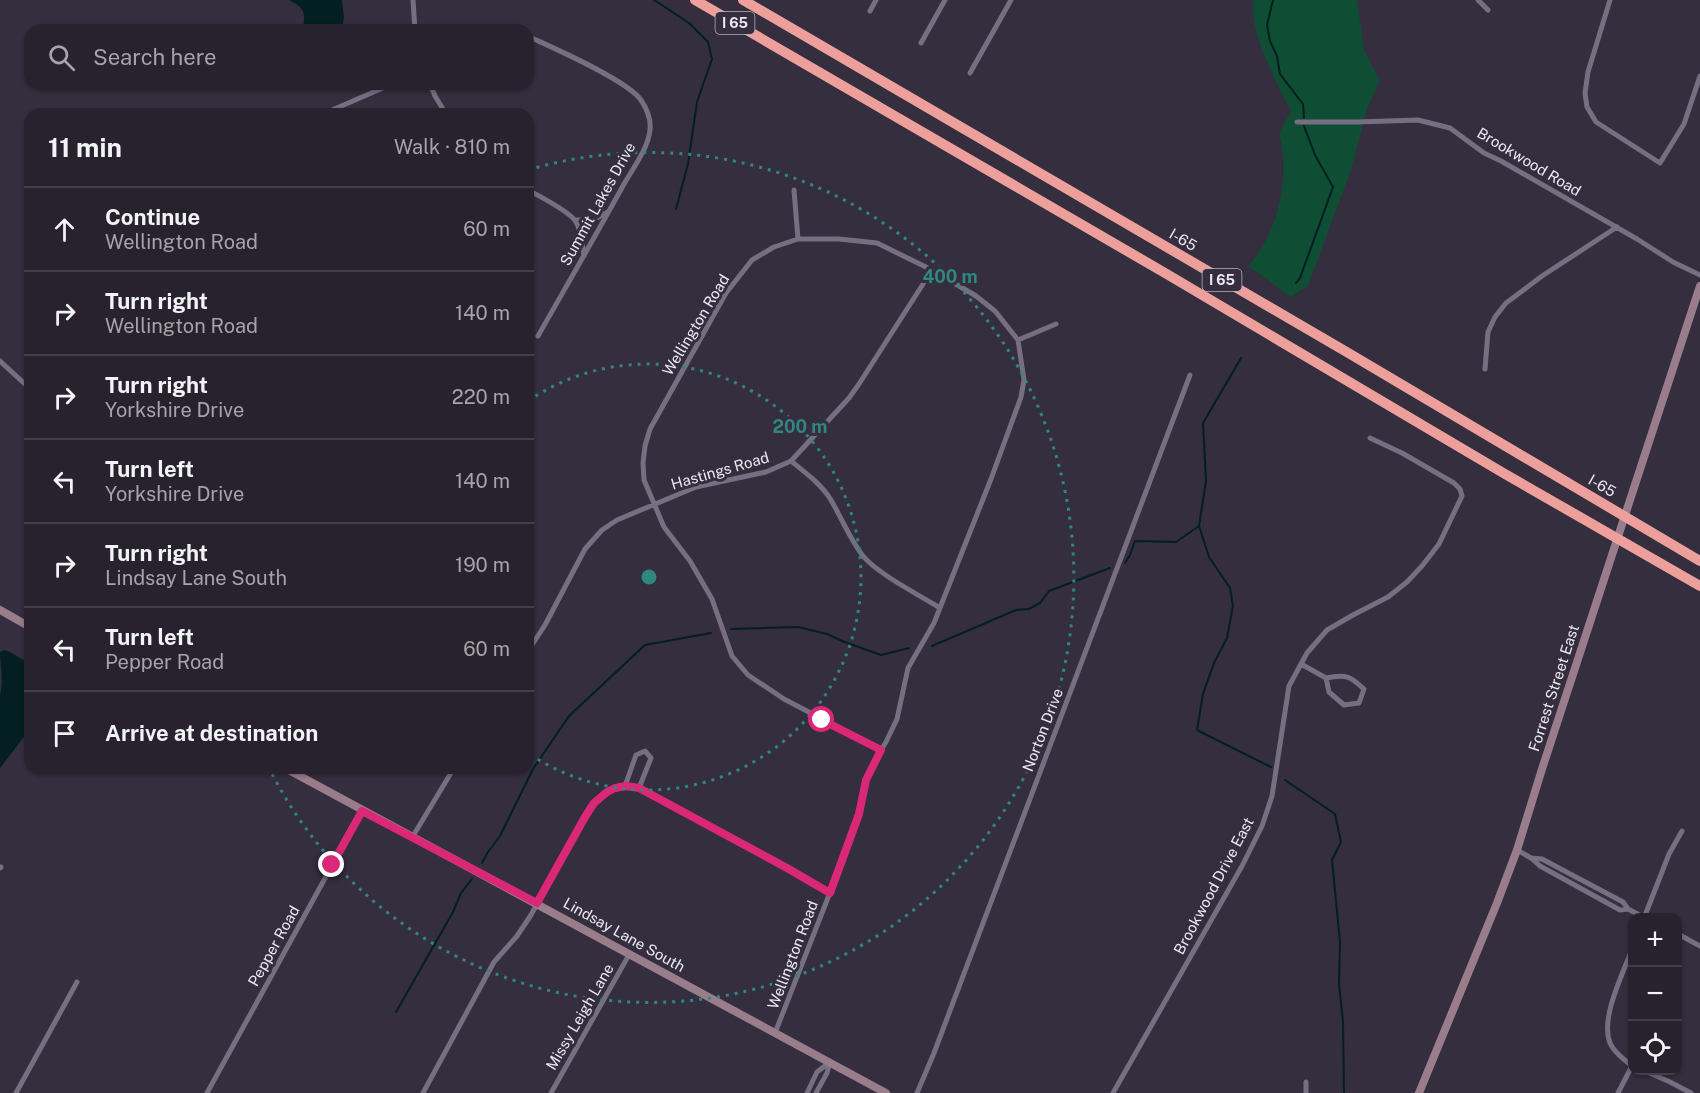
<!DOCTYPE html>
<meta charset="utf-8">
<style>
body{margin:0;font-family:"Public Sans",sans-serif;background:#332f3a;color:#f1f3f6}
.controls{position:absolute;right:18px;bottom:18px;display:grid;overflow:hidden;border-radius:12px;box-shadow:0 2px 4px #0004}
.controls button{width:54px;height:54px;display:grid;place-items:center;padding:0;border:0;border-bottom:2px solid #433f4a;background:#27222e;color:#f1f3f6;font:30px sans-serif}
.stop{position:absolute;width:18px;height:18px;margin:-14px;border:4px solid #db2777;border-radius:50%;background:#fff}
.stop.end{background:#db2777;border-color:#fff;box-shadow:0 2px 6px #0008}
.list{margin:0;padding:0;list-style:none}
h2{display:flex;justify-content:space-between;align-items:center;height:78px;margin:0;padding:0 24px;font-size:26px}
h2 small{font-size:20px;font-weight:400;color:#a4a4aa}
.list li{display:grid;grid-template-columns:39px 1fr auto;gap:18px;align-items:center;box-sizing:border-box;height:84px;padding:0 24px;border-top:2px solid #433f4a}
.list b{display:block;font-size:22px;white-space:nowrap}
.list p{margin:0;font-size:20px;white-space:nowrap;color:#a4a4aa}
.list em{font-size:20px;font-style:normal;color:#a4a4aa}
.icon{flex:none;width:33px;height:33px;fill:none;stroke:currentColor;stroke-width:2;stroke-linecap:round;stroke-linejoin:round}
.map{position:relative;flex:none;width:1700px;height:1093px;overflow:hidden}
.search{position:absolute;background:#27222e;box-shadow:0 2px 4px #0004;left:24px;top:24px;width:510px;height:66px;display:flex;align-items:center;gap:15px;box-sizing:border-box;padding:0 21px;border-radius:18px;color:#a4a4aa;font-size:22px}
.panel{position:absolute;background:#27222e;box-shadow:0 2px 4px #0004;left:24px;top:108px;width:510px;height:666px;border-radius:18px}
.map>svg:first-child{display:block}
.green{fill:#104d35}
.water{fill:#031f22}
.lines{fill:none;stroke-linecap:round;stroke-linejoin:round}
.stream{stroke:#031f22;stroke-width:2}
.street{stroke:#766f82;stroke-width:5}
.secondary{stroke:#997d8a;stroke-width:8}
.highway{stroke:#ec9f9b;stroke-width:10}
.route{stroke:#db2777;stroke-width:8}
.ring{fill:none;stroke:#308782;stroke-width:3;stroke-dasharray:3 6}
.labels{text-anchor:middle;stroke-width:6;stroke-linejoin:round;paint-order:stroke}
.shield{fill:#342e3e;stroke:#b5b1bd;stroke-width:1.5}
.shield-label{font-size:14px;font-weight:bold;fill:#ece9f3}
.street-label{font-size:15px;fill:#ece9f3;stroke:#342e3e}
.centre{fill:#308782;stroke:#342e3e;stroke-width:3}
.ring-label{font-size:18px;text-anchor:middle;font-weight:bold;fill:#308782;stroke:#342e3e;stroke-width:6;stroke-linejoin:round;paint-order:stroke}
</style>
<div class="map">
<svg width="1700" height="1093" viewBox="0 0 1700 1093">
<rect width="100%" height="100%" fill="#342e3e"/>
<path class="green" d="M 1254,0 L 1357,0 L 1364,50 L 1380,80 L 1367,109 L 1351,170 L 1308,286 L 1291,297 L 1248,266 C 1279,233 1290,177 1279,133 L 1291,111 C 1278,86 1247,28 1254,0 Z"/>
<path class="water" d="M 289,0 L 342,0 L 344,17 L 342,30 L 303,30 C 305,12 306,9 289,0 Z
M 4,650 L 10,652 L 30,664 L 30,729 L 0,768 L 0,694 C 4,682 0,665 0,652 Z"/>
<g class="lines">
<path class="stream" d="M 654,0 L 689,23 L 708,42 L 712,59 L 697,102 L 688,164 L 676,209
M 1273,0 L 1267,25 L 1270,41 L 1277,56 L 1280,74 L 1303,104 L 1304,118
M 1296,283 L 1300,278 L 1333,187 L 1315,155 L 1304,126
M 1241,358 L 1203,423 L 1206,481 L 1199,526 L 1209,557 L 1230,588 L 1233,606 L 1227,638 L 1214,663 L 1203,694 L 1197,730 L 1271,767
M 1125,563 L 1130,555 L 1135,541 L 1176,542 L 1199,526
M 731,629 L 798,627 L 827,634 L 842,641 L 881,655 L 909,648
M 932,646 L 1016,610 L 1029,609 L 1040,603 L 1049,591 L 1110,568
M 1285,780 L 1335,814 L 1341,842 L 1332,860 L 1340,942 L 1339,984 L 1343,1022 L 1344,1093
M 482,863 L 488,852 L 500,836 L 533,769 L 569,716 L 645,645 L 711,633
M 396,1012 L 453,912 L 461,893 L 472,879"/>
<path class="street" d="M 413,0 L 415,30
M 1478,0 L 1488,10
M 1610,0 L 1588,72 L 1585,93 L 1587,107 L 1596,122 L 1660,163 L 1684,124 L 1700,76
M 870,11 L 876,0
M 528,39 L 534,39 C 558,50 628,81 641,100 C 647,109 651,120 650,130 C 648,149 633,168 624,184 C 596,235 567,285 538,336
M 921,43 L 945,0
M 970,73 L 1011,0
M 430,84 L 435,96 L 446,114
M 323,114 L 392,84
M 1297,122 L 1357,122 L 1418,120 L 1450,128 L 1484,153 L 1501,161 L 1637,239 L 1673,262 L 1700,275
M 528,190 C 539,196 571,212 576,222 C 582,232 582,245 584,256
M 794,190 L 798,239
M 576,220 L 593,220 L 608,212
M 1018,340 L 1056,324
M 0,361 L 26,385 L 30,380
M 1485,369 L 1488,332 L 1495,317 L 1506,303 L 1542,276 L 1617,227
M 791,461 C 806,473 821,484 831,500 C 842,519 850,539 863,556 C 878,574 919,595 940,608
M 528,651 L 545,625 L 585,549 L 602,530 L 617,520 L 696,487 L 766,472 L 791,461 L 849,398 L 859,384 L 932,270
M 1301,664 L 1326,678 L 1329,692 L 1344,705 L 1359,703 L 1364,689 C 1350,676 1346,674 1326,678
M 625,786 L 636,755 L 645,751 L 651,758 L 639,788
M 413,836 L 454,768
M 1517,850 L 1531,858 L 1540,866 L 1620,910 L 1628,909 L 1645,918
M 1531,858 L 1542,859 L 1623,902 L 1628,909
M 0,868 L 1,867
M 1644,918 L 1669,854 L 1682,831
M 1678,934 L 1700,946
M 1632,949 C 1623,974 1600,1018 1610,1043 C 1614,1053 1625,1060 1632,1066
M 775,1033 L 851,839 L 859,814 L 866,780 L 881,750 L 886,742 L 897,719 L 908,668 L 934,623 L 991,479 L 1021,397 L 1024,380 L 1018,340 L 995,311 L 976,296 L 932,270 L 877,243 L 839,239 L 798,239 L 774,247 L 752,260 L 726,293 L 650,429 L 645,446 L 643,463 L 644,480 L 664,527 L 690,561 L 712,599 L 732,656 L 748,675 L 784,699 L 881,750
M 1643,1070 L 1670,1082 L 1691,1093
M 16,1093 L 77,982
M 207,1093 L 362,811
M 423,1093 L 494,962 L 517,936 L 531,915 L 585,817 C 600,795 611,784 639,788 L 787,868 L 830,893
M 551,1093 L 630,953
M 807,1093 L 817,1072 L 830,1062
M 816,1093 L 827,1073 L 830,1062
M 917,1093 L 934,1053 L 1190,375
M 1113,1093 L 1242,866 L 1262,826 L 1272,796 L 1289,686 L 1307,653 L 1327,630 L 1353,615 L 1388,597 L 1407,582 L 1422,566 L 1439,544 L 1462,496 L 1460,489 L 1454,483 L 1402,453 L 1370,438
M 1306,1093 L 1306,1082
M 1618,1093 L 1632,1066"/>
<path class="secondary" d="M 0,610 L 30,627
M 285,768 L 886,1093
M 1419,1093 L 1497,903 L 1517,850 L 1542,769 L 1700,286"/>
<path class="highway" d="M 695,0 L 1165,273 L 1505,474 L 1700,586
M 743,0 L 1345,351 L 1700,561"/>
</g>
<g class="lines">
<path class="route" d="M 332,865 L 362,811 L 537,903 L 585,817 L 594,803 L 607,792 L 615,788 L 626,786 L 639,788 L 787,868 L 830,893 L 859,814 L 866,780 L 881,750 L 822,720"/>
</g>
<g class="ring">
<path d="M528 401A213 213 0 1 1 528 753"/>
<path d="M528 170A425 425 0 1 1 270 770"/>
</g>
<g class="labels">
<g class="shield">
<rect x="715.5" y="12" width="39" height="22" rx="4.5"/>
<rect x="1202.5" y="269" width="39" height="22" rx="4.5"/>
</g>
<g class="shield-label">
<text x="735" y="28">I 65</text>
<text x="1222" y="285">I 65</text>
</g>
<g class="street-label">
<text transform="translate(1529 162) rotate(31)" y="5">Brookwood Road</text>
<text transform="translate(598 204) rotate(-61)" y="5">Summit Lakes Drive</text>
<text transform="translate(1183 240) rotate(30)" y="5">I-65</text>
<text transform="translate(696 325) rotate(-59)" y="5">Wellington Road</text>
<text transform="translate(720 471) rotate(-16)" y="5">Hastings Road</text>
<text transform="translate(1602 486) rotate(30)" y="5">I-65</text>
<text transform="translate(1554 688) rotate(-72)" y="5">Forrest Street East</text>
<text transform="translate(1043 730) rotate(-69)" y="5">Norton Drive</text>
<text transform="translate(1214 886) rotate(-62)" y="5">Brookwood Drive East</text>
<text transform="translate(624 935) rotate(29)" y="5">Lindsay Lane South</text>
<text transform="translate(274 946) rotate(-61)" y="5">Pepper Road</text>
<text transform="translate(793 955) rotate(-69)" y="5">Wellington Road</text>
<text transform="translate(580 1017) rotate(-60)" y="5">Missy Leigh Lane</text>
</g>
</g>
<circle cx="649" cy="577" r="9" class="centre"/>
<g class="ring-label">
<text x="950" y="283">400 m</text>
<text x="800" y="433">200 m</text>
</g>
</svg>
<div class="controls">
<button>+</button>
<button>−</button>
<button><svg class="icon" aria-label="locate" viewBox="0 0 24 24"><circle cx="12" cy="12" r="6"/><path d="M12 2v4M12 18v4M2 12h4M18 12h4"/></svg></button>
</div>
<div class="stop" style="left:822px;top:720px"></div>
<div class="stop end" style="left:332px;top:865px"></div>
<div class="search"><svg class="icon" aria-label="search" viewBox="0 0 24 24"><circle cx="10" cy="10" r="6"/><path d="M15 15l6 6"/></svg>Search here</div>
<section class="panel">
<h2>11 min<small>Walk · 810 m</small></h2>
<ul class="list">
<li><svg class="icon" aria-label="ahead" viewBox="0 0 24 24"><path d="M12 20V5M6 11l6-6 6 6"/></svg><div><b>Continue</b><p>Wellington Road</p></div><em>60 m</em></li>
<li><svg class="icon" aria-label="right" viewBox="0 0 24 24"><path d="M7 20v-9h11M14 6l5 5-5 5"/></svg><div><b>Turn right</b><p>Wellington Road</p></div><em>140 m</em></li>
<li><svg class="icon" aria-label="right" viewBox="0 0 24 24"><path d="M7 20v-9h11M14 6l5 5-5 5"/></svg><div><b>Turn right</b><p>Yorkshire Drive</p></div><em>220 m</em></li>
<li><svg class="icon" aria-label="left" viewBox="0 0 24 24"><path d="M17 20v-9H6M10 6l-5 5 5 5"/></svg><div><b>Turn left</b><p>Yorkshire Drive</p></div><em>140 m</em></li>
<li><svg class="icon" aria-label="right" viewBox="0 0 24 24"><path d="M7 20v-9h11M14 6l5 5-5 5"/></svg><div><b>Turn right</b><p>Lindsay Lane South</p></div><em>190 m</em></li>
<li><svg class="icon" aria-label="left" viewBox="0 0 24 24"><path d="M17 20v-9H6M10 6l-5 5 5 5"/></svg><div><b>Turn left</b><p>Pepper Road</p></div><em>60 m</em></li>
<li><svg class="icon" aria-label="arrive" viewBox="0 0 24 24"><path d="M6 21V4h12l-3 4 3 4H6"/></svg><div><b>Arrive at destination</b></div></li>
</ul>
</section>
</div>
